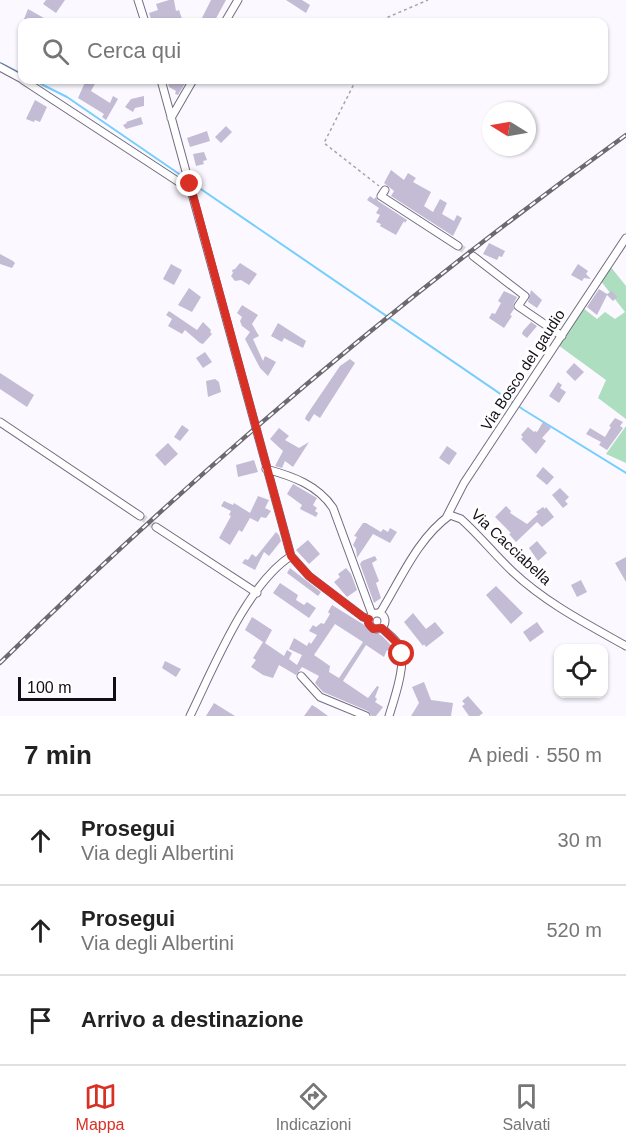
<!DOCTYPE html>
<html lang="it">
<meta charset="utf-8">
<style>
body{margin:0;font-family:Arial,sans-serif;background:#f2f2f2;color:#222}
.controls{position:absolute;right:18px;bottom:18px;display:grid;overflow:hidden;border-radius:12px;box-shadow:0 2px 4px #0004}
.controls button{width:54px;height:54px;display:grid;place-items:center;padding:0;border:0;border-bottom:2px solid #e0e0e0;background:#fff;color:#222;font:30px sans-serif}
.compass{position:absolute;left:482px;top:102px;width:54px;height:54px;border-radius:50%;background:#fff;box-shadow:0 2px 4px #0004;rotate:281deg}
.scale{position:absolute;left:18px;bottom:15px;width:98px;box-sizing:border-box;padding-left:6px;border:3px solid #120e17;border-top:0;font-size:16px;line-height:21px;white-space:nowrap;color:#120e17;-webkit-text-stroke:4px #fff;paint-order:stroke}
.stop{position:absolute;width:18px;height:18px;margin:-14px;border:4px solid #d93025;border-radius:50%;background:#fff}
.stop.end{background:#d93025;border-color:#fff;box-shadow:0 2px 6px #0008}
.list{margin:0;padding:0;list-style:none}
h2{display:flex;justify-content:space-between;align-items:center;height:78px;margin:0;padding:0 24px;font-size:26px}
h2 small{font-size:20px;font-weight:400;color:#767676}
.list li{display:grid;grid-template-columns:39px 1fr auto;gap:18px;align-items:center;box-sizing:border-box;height:90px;padding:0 24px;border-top:2px solid #e0e0e0}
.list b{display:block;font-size:22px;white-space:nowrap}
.list p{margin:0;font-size:20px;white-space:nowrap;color:#767676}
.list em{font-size:20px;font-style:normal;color:#767676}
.icon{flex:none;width:33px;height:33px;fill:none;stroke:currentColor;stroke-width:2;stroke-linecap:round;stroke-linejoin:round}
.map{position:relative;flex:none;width:626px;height:716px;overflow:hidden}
.search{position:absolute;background:#fff;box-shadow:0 2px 4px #0004;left:18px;right:18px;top:18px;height:66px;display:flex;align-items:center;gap:15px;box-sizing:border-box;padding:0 21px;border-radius:12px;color:#767676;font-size:22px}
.sheet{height:348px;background:#fff}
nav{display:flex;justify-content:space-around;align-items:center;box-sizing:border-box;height:84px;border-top:2px solid #e0e0e0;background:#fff;font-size:16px;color:#767676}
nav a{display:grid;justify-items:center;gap:3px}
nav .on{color:#d93025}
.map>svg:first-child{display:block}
.green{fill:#acdebf}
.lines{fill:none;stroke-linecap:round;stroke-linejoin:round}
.stream{stroke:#76cefd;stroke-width:2}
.building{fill:#c4bbd4;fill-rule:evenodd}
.minor-tunnel{stroke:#d8d6dc;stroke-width:7;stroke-dasharray:7 3.5;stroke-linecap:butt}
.minor-casing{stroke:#746b82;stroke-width:9}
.path{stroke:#a7a4ab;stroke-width:1.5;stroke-dasharray:3 3;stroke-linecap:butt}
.minor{stroke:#fff;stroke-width:7}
.rail-casing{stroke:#6c6971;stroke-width:4.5}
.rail{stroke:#fff;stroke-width:2;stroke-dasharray:7;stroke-linecap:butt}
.route{stroke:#d93025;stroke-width:8}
.labels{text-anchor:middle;stroke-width:6;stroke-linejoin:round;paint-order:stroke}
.street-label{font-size:15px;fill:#120e17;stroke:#fff}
</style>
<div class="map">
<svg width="626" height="716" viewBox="0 0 626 716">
<rect width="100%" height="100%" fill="#fbf9ff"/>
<path class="green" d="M 610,266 L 626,286 L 626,419 L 598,398 L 606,380 L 558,345 L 583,308 L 597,319 L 605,312 L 615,319 L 625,312 L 600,280 Z
M 626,426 L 626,463 L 606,454 Z"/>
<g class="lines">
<path class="stream" d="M 0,63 L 22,74
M 33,80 L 67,97 L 185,178
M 192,183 L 524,410 L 626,473"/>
</g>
<path class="building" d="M 46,0 L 65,0 L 56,13 L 43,4 Z
M 169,0 L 174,0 L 176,11 L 179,10 L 183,22 L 152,22 L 149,13 L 158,10 L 156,4 Z
M 211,0 L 226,0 L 214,22 L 200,22 Z
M 286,0 L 302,0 L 310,5 L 306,13 Z
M 28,9 L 51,22 L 38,22 L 32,19 L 30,22 L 24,19 Z
M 86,80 L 97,80 L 91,91 L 110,103 L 113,96 L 118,99 L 106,120 L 102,117 L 104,114 L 78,98 Z
M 167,80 L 181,83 L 182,80 L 187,80 L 178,95 L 175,94 L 176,91 L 169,87 Z
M 144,96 L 144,106 L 135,108 L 133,112 L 125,107 L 131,99 Z
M 35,100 L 47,107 L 40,122 L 35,120 L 34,122 L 26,119 Z
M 141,117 L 143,124 L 126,129 L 123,125 L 127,123 L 126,122 Z
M 226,126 L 232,132 L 221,143 L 215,137 Z
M 207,131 L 210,141 L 190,147 L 187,138 Z
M 204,152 L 207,160 L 203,161 L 204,164 L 196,166 L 193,154 Z
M 391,170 L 404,180 L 408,173 L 416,178 L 413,182 L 431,192 L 424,206 L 433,212 L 440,199 L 447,203 L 442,214 L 454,221 L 457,215 L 462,218 L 453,236 L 391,196 L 394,191 L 384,183 Z
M 370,196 L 374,199 L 376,197 L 378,201 L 407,220 L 405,223 L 404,221 L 396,235 L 380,226 L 381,224 L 376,222 L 380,215 L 376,213 L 379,208 L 367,200 Z
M 489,243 L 505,251 L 502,257 L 499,256 L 497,260 L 483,254 Z
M 0,254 L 13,261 L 15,263 L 12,268 L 0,264 Z
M 240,263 L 257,274 L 249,285 L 241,280 L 235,281 L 231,276 L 233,273 L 232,270 L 235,269 Z
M 171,264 L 182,270 L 174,285 L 163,279 Z
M 578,264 L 588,271 L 586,274 L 591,279 L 584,278 L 582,281 L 571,275 Z
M 189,288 L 201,297 L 192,312 L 178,305 Z
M 599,289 L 607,294 L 612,291 L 617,297 L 613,301 L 607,295 L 597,315 L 587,307 Z
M 531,290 L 542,300 L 537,308 L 528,302 Z
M 504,291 L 517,297 L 513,305 L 514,309 L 510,315 L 512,316 L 504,328 L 489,318 L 492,313 L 495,314 L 501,303 L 498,301 Z
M 242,305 L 258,315 L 252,324 L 259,336 L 253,339 L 263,361 L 265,356 L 276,362 L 268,376 L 260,368 L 245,339 L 250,332 L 242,326 L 240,321 L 242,317 L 237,313 Z
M 169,311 L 197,330 L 203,322 L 211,330 L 210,332 L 212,334 L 203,344 L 200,343 L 185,330 L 182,334 L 168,326 L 172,319 L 166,315 Z
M 531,322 L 537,326 L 527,338 L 522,334 L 523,331 Z
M 278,323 L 306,341 L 303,348 L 284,338 L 282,342 L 271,336 Z
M 205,352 L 212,362 L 203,368 L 196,358 Z
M 350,359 L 355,363 L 320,418 L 314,414 L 309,422 L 305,419 L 306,416 L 340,366 Z
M 574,363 L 584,372 L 575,381 L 566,372 Z
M 0,373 L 34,395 L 27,407 L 0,389 Z
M 215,379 L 219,382 L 221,392 L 208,397 L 206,381 Z
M 558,382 L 562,385 L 560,388 L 566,392 L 559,403 L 549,396 Z
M 615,418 L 623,422 L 620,426 L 623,428 L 607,450 L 599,445 L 601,442 L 586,434 L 590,428 L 605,437 L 611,427 L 609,426 Z
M 543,422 L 551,428 L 542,438 L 546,441 L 536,454 L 521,439 L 523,437 L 521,435 L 528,427 L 534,432 L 535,431 L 537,432 Z
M 182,425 L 189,430 L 180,441 L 174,437 Z
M 279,428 L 289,436 L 285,440 L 299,448 L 309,442 L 293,467 L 285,461 L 282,468 L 275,466 L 283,451 L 270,439 Z
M 168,443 L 178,454 L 165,466 L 155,455 Z
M 447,446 L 457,453 L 449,465 L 439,458 Z
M 254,460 L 258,472 L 238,477 L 236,465 Z
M 543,467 L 554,477 L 547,485 L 536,476 Z
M 293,484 L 317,498 L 313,505 L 317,508 L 315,511 L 318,513 L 316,517 L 300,509 L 302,505 L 287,494 Z
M 560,488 L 569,497 L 565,501 L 568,504 L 563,508 L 552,495 Z
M 258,496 L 269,500 L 265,508 L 271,511 L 266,518 L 261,517 L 258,522 L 250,518 L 242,532 L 239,530 L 230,545 L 219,538 L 231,516 L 229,515 L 231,511 L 221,506 L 224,501 L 233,505 L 234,503 L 250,513 Z
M 506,506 L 511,511 L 510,513 L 527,524 L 538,514 L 536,512 L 543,507 L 545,509 L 546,507 L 554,517 L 542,527 L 537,522 L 516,542 L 509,534 L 511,533 L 495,517 Z
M 363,523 L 366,523 L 381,532 L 383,529 L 388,532 L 390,528 L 397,532 L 390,543 L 373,534 L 357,558 L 356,549 L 353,545 L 357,537 L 354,536 Z
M 276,532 L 279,535 L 281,541 L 269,556 L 264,552 L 255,570 L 242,563 L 245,559 L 248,560 L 252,554 L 256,557 Z
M 308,540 L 320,554 L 309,564 L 296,550 Z
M 537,541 L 547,553 L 538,561 L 529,548 Z
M 375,556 L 377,560 L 372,563 L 379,581 L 376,583 L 381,598 L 374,603 L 360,564 L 362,561 Z
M 626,557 L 626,582 L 615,563 Z
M 290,568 L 321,592 L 318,596 L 287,573 Z
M 346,568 L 351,574 L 357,590 L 347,597 L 334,582 L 340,577 L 338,574 Z
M 581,580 L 587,592 L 577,597 L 571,585 Z
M 280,583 L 298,595 L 296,600 L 304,605 L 307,602 L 316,608 L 309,618 L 273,593 Z
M 496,586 L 523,613 L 511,624 L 486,595 Z
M 332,605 L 382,636 L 394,648 L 391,653 L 387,650 L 384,657 L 366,645 L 343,681 L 368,698 L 377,686 L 379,687 L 375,697 L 377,699 L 375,702 L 383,707 L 376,716 L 372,716 L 368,711 L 323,692 L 315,683 L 319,676 L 302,667 L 296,675 L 279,665 L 273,678 L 263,675 L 251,667 L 256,660 L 253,658 L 263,642 L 245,630 L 252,617 L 272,630 L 265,643 L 284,656 L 287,650 L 292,653 L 289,659 L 297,665 L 302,655 L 289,649 L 294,638 L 307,646 L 309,642 L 311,644 L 317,635 L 309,631 L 313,625 L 316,627 L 321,623 L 324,624 L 330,614 L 328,612 ZM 335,624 L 363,642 L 339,678 L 329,672 L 330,666 L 314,655 Z
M 413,613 L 426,629 L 435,622 L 444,633 L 426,647 L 424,644 L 423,646 L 404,622 Z
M 537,622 L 544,632 L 530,642 L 523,632 Z
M 165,661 L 181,669 L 176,677 L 162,668 Z
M 424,682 L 431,700 L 453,703 L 451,716 L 411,716 L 419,703 L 412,687 Z
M 468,696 L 483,713 L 479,716 L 469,716 L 462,706 L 465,704 L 462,701 Z
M 214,703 L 235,716 L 206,716 Z
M 312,705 L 317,708 L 328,716 L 304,716 Z"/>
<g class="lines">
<path class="minor-tunnel" d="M 458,246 L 473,256
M 140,516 L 156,527"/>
<g class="minor-casing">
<path id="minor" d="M 138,0 L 145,22
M 225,22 L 238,0
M 0,67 L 22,79
M 23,80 L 191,190
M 161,80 L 291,556 L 309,576 L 363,617 L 369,619
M 171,118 L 193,80
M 385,190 L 381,196 L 458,246
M 473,256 L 525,296 L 518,306 L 562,336
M 0,422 L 140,516
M 266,469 C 292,476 318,485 333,508 L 372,614
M 446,518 L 464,483 L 626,238
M 156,527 L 257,593
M369 621a8 8 0 1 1 16 0a8 8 0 1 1-16 0Z
M 380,613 C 401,579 417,539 450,515 L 461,519 C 479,535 495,555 513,572 C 546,603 587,624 626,646
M 382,628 C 387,633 395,639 399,645 C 408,660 394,700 389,716
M 301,676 L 320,697 L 366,716
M 190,716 C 213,669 247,584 291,556"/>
</g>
<path class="path" d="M 384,22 L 386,18 L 428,0
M 356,80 L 324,143 L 379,186"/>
<use href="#minor" class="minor"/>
<g class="rail-casing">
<path id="rail" d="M 0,663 C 195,472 404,295 626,135"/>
</g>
<use href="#rail" class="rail"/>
</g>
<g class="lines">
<path class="route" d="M 190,184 L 291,556 L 309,576 L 363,617 L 369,619 L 368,623 L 373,629 L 382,628 L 399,645 L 402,654"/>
</g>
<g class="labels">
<g class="street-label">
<text transform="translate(523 370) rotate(-57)" y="5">Via Bosco del gaudio</text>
<text transform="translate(511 547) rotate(43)" y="5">Via Cacciabella</text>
</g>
</g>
</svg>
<div class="controls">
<button><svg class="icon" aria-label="locate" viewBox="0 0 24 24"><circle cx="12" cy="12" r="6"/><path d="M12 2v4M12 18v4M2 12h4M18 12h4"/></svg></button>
</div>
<svg class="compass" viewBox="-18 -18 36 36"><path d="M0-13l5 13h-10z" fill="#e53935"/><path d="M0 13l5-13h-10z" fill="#767676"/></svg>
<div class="scale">100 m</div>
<div class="stop" style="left:402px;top:654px"></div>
<div class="stop end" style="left:190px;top:184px"></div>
<div class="search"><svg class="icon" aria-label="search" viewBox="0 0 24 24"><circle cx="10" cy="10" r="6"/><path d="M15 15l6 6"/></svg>Cerca qui</div>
</div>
<section class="sheet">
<h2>7 min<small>A piedi · 550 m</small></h2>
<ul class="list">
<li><svg class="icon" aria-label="ahead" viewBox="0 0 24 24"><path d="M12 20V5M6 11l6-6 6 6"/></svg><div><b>Prosegui</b><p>Via degli Albertini</p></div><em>30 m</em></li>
<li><svg class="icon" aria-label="ahead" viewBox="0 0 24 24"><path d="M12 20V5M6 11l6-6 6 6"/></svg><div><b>Prosegui</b><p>Via degli Albertini</p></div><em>520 m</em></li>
<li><svg class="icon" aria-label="arrive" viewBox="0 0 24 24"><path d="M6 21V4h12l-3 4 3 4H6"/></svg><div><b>Arrivo a destinazione</b></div></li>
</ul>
</section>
<nav>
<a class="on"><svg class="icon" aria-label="map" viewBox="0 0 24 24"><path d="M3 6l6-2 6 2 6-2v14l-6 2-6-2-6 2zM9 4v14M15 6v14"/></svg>Mappa</a>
<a><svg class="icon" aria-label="directions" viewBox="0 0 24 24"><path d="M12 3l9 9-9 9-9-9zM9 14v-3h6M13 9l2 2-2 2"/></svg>Indicazioni</a>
<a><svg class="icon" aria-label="saved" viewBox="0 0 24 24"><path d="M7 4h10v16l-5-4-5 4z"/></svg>Salvati</a>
</nav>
